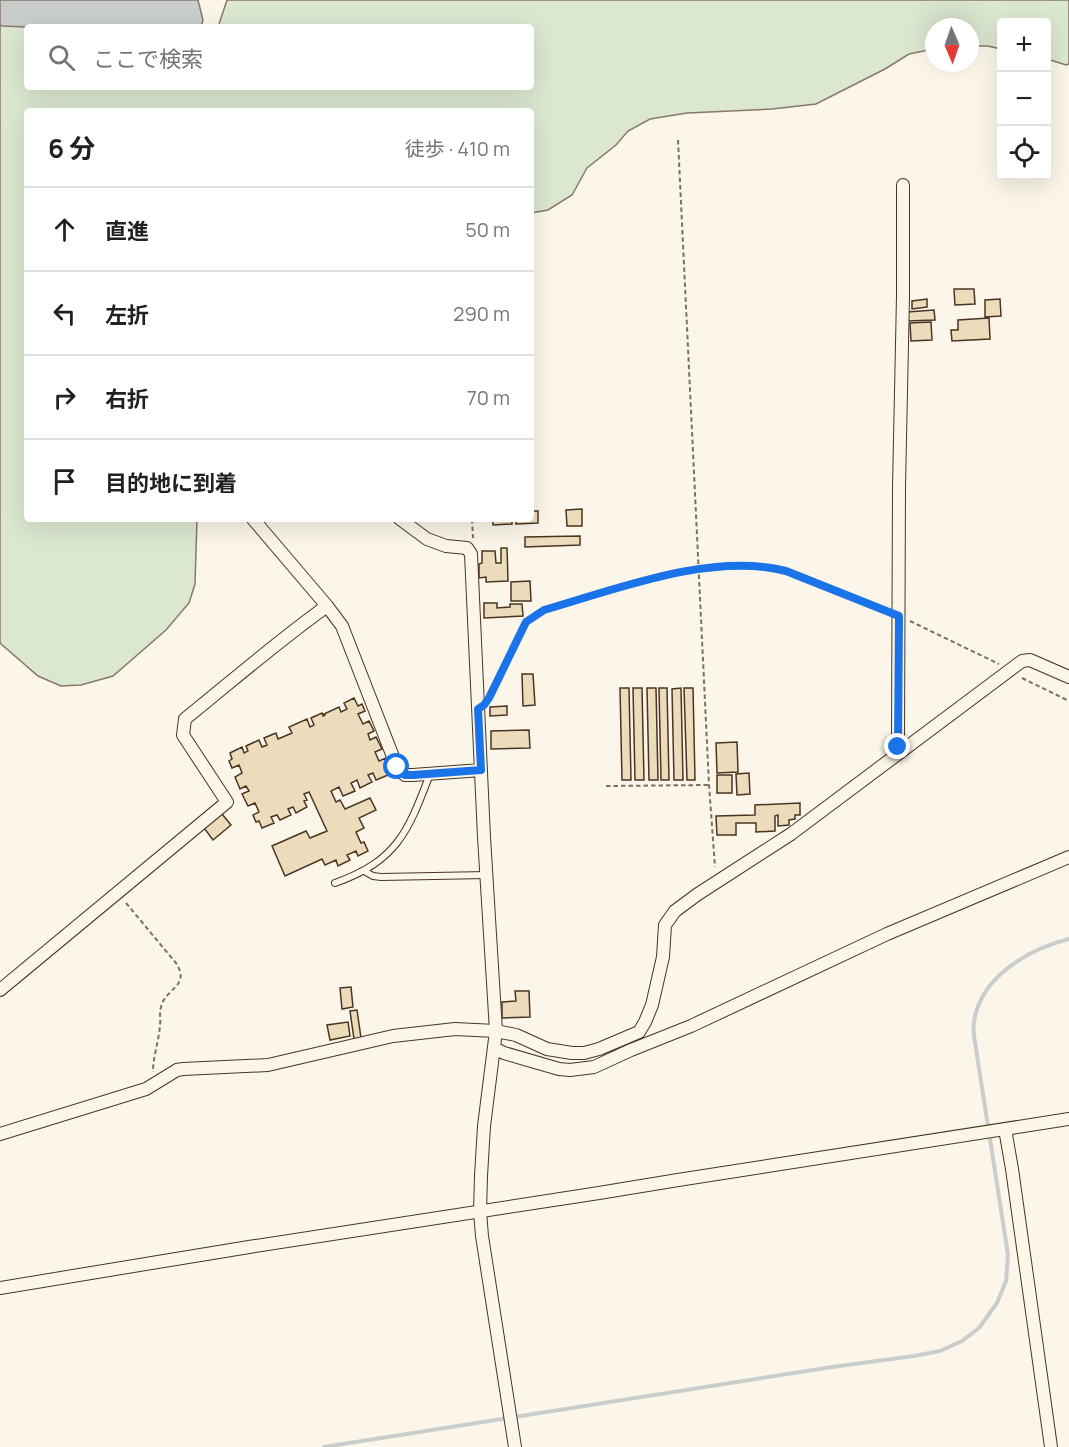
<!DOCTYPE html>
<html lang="ja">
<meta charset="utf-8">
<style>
body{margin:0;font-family:Manrope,"Noto Sans JP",sans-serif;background:#f6f6f6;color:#202124}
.controls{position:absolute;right:18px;top:18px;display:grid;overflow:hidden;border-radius:6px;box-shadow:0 6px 24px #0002}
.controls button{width:54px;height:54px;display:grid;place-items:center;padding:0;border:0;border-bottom:2px solid #e0e0e0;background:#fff;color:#202124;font:30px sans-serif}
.compass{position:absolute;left:925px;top:18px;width:54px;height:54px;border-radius:50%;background:#fff;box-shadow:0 6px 24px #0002;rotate:178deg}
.stop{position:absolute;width:18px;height:18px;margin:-14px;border:4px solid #1a73e8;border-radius:50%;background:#fff}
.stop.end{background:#1a73e8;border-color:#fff;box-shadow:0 2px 6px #0008}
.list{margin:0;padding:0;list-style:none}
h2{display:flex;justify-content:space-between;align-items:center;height:78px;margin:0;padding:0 24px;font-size:26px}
h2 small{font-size:20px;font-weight:400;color:#757577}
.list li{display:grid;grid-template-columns:39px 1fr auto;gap:18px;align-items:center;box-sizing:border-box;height:84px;padding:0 24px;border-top:2px solid #e0e0e0}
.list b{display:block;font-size:22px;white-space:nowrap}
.list em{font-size:20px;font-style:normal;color:#757577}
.icon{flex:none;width:33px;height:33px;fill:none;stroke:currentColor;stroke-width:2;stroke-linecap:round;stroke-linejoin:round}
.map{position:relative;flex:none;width:1069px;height:1447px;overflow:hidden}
.search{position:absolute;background:#fff;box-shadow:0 6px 24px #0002;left:24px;top:24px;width:510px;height:66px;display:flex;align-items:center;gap:15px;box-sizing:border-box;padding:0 21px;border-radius:6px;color:#757577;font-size:22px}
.panel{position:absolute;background:#fff;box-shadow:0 6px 24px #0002;left:24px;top:108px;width:510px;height:414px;border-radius:6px}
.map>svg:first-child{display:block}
.green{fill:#dce7d0;stroke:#887966;stroke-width:1.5}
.water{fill:#c9cecd;stroke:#887966;stroke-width:1.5}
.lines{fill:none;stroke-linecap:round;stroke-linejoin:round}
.stream{stroke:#c9cecd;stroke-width:4}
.building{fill:#ecdcbc;stroke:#4a3520;stroke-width:1.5}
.service-casing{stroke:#4a3520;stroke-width:8}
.minor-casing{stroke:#4a3520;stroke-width:14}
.path{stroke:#7f6f5c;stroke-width:2;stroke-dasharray:4.5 3;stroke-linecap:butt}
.service{stroke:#fbf6e9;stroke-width:6}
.minor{stroke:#fbf6e9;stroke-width:12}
.route{stroke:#1a73e8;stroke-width:8}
</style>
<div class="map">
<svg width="1069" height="1447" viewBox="0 0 1069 1447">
<rect width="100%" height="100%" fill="#fbf6e9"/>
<path class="green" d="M 0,0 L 27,27 L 27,87 L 531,87 L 531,27 L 218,27 L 227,0 L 1069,0 L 1069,64 L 1066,65 L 1047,59 L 1046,22 L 1002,22 L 1001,49 L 988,46 L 970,46 L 970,27 L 934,27 L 934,49 L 909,54 L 885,69 L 816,104 L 772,109 L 687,113 L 650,119 L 628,131 L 616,145 L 587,168 L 572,195 L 548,210 L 531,213 L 531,111 L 27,111 L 27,519 L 197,519 L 195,584 L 189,603 L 166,630 L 113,676 L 81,685 L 61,686 L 38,676 L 0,643 Z"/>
<path class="water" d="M 0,0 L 198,0 L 203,20 L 201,27 L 27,27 L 2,26 L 0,25 Z"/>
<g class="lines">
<path class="stream" d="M 324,1447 L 832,1367 L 914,1356 L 940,1351 L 962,1341 L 979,1328 L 997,1303 L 1006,1281 L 1008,1255 L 974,1036 C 974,1032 973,1026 974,1022 C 980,977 1029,949 1069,939"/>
</g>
<path class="building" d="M 954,289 L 974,289 L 975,304 L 955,305 Z
M 927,299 L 927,307 L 912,309 L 912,301 Z
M 1000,299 L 1001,316 L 985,317 L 985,300 Z
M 934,310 L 935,320 L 907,321 L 907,312 Z
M 989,318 L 990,339 L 952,341 L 951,330 L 958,330 L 958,320 Z
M 931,322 L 932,340 L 911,341 L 910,323 Z
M 582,509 L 582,526 L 567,526 L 566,510 Z
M 531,511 L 538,511 L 538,523 L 516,524 L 516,519 L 531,519 Z
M 493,519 L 512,519 L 512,524 L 493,525 Z
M 580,536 L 580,545 L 525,547 L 525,537 Z
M 501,548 L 507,548 L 508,581 L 486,582 L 486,577 L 479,578 L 479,564 L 482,563 L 482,551 L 495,551 L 496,563 L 501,563 Z
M 530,581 L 531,601 L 511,601 L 511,582 Z
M 484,603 L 497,603 L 497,608 L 510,607 L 510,604 L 522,604 L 523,616 L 484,618 Z
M 522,674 L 533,674 L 535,705 L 523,706 Z
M 620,688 L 629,688 L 631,780 L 622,780 Z
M 633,688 L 642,688 L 644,780 L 635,780 Z
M 647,688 L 656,688 L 658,780 L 649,780 Z
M 659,688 L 667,688 L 669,780 L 661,780 Z
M 681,688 L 683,780 L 674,780 L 672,689 Z
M 684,688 L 693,688 L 695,780 L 687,780 Z
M 354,698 L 358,706 L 362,704 L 365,711 L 358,714 L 363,724 L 369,721 L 374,731 L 368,734 L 370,740 L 376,737 L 382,749 L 375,752 L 379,761 L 386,758 L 389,766 L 385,768 L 388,775 L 376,780 L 373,773 L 368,775 L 372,782 L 360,788 L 357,780 L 351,783 L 355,791 L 343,796 L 339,787 L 331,791 L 336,802 L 340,800 L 345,809 L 370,798 L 376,810 L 359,818 L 364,828 L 356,832 L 361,843 L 364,842 L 368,851 L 358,856 L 356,851 L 347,855 L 350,860 L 338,866 L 336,860 L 325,865 L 322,859 L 285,876 L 272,846 L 306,831 L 310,838 L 327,831 L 309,792 L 304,794 L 307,800 L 304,801 L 307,807 L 296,813 L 293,807 L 288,809 L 291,815 L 280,820 L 277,815 L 271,817 L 274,823 L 262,828 L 259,821 L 256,822 L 253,815 L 259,812 L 255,803 L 248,806 L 242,794 L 249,791 L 246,786 L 240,789 L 235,777 L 242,773 L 239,765 L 232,768 L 229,761 L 232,759 L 230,753 L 242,747 L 244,753 L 248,751 L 246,746 L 259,740 L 262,747 L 267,745 L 264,738 L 276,733 L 278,739 L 292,733 L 289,727 L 307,719 L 310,727 L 314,725 L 311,718 L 322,713 L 323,716 L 325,715 L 324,714 L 339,707 L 341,712 L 347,709 L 344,703 Z
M 507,706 L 507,715 L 490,716 L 490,707 Z
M 529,730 L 530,748 L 491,749 L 491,731 Z
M 737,742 L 738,772 L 717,773 L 716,743 Z
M 749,773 L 750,794 L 737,795 L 736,774 Z
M 717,775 L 732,775 L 732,793 L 717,793 Z
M 800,803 L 800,815 L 795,815 L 795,819 L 789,820 L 789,825 L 778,826 L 778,815 L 775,816 L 775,831 L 756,832 L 756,823 L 736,823 L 736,835 L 717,835 L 716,816 L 755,815 L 755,805 Z
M 222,814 L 231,825 L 213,840 L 204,828 Z
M 351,987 L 353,1007 L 342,1009 L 340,988 Z
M 515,991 L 529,991 L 530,1017 L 502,1018 L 502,1002 L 516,1001 Z
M 357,1010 L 361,1038 L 354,1039 L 350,1011 Z
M 348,1022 L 350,1036 L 330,1040 L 327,1025 Z"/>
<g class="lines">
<g class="service-casing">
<path id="service" d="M 364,871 L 373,876 L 381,877 L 487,875
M 335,883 C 397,861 408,832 430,774"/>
</g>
<g class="minor-casing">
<path id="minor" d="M 253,519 L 327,606 L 342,626 L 397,767 L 405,775 L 413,775 L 481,770
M 400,519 L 427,539 L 446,546 L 467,548 L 471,554 L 484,837 L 496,1031 L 484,1126 L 481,1176 L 480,1212 L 482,1236 L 515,1447
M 899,752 L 898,736 L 899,487 L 903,296 L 903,185
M 0,990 L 227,802 L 183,735 L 185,719 C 232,681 278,641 327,606
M 494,1048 L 504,1053 L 559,1069 L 570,1070 L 594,1067 L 631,1050 L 691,1026 L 887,934 L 1069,857
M 1005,1129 L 1012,1169 L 1051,1447
M 0,1134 L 146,1089 L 177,1070 L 183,1069 L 268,1065 L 393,1036 L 455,1029 L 496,1031 L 516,1035 L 547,1049 L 572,1053 L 584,1053 L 599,1049 L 639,1032 L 645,1022 L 652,1005 L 663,957 L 665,925 L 675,911 L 698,894 L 791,834 L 1022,661 L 1030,660 L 1069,677
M 0,1288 L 249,1247 L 599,1193 L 678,1180 L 1069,1119"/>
</g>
<path class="path" d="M 678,140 L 709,785 L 715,867
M 472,519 L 473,538
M 910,621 L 999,664
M 1022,678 L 1069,701
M 490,696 L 526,622 L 544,610 C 617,589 711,553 786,571 L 885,610
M 606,786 L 708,785
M 126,903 L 176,963 C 191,987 165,988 161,1007 C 159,1013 161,1019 160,1025 C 159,1041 153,1056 153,1072"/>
<use href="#service" class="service"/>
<use href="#minor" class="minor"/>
</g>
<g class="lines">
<path class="route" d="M 397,767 L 405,775 L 413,775 L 481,770 L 478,709 L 484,705 L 489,698 L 526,622 L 544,610 C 617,589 711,552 786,571 L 899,616 L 898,747"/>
</g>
</svg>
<div class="controls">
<button>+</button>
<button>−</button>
<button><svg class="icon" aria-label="locate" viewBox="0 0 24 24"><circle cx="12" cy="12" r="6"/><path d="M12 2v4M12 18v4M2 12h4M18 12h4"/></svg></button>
</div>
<svg class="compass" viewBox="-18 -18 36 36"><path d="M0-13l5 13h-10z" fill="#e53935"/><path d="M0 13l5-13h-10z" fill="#757577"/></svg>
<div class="stop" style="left:397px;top:767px"></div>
<div class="stop end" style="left:898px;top:747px"></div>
<div class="search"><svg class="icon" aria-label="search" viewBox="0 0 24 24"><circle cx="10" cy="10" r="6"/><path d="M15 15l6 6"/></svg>ここで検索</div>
<section class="panel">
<h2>6 分<small>徒歩 · 410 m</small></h2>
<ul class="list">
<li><svg class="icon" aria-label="ahead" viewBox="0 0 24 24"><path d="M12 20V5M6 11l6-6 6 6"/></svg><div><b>直進</b></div><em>50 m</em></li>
<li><svg class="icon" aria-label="left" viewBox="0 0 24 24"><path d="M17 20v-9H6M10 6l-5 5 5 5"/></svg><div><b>左折</b></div><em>290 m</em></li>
<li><svg class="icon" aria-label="right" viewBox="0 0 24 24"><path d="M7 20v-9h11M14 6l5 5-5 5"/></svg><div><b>右折</b></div><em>70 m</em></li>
<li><svg class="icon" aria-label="arrive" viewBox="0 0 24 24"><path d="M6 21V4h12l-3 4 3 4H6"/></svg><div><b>目的地に到着</b></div></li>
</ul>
</section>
</div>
